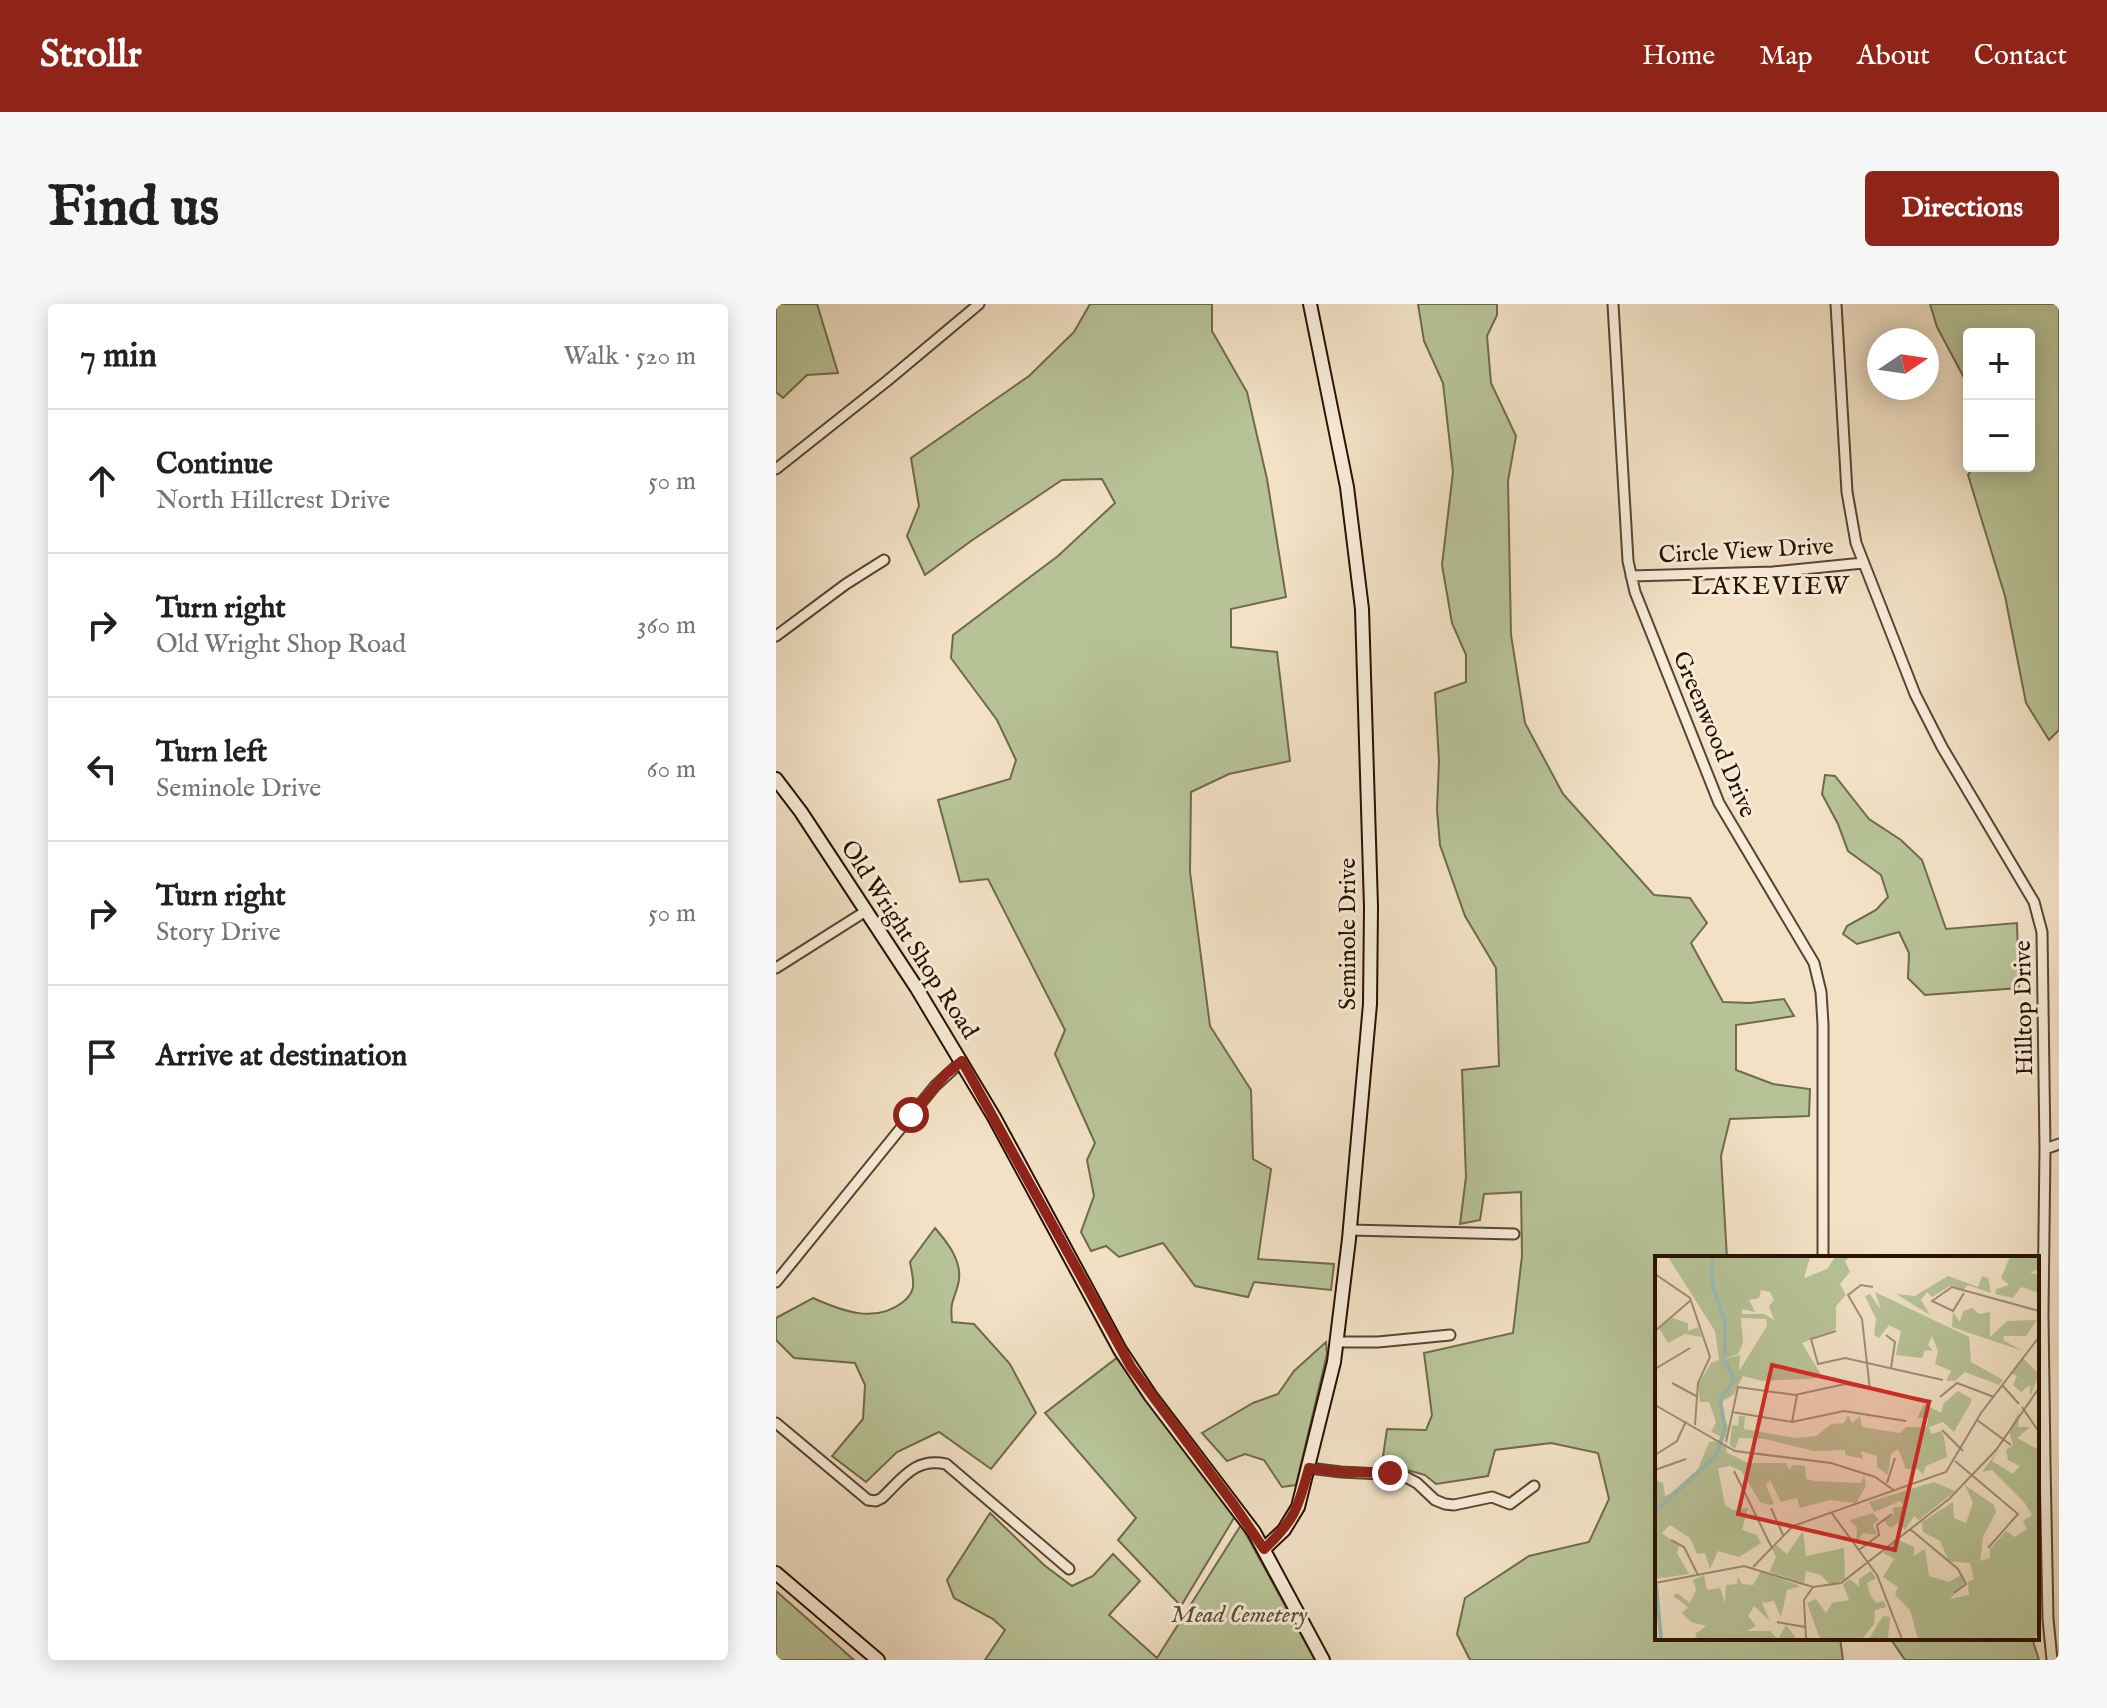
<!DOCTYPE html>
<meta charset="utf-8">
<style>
body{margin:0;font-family:"IM FELL English",serif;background:#f6f6f6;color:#202124}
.controls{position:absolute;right:24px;top:24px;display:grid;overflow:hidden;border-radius:8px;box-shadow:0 4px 20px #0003}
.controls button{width:72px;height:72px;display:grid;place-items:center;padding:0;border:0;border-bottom:2px solid #e0e0e0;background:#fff;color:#202124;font:40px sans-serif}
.compass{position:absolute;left:1091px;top:24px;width:72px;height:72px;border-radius:50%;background:#fff;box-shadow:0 4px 20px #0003;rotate:77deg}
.stop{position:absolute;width:24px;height:24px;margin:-18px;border:6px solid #8f2418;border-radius:50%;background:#fff}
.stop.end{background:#8f2418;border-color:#fff;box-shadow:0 2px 8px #0008}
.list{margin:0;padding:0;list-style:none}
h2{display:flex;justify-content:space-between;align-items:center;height:104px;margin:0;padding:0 32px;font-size:34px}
h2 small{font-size:26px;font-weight:400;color:#757577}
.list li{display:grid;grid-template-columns:52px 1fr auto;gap:24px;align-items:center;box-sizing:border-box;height:144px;padding:0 32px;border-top:2px solid #e0e0e0}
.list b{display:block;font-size:30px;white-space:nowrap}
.list p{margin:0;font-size:26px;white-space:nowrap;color:#757577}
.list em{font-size:26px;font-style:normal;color:#757577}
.icon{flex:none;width:44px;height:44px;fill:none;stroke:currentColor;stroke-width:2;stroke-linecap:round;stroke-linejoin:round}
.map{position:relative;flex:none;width:1283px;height:1356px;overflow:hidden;border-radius:8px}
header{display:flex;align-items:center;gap:48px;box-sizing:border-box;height:112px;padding:0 40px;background:#8f2418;color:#fff}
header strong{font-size:38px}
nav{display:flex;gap:44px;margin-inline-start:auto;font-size:28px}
.intro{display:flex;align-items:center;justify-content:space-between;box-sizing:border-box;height:192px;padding:0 48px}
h1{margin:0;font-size:56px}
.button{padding:20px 36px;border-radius:8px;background:#8f2418;color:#fff;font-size:28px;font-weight:700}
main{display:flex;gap:48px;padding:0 48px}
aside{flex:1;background:#fff;border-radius:8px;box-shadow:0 4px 20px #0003}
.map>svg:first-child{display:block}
.green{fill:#b7c397;stroke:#706a4c;stroke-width:2}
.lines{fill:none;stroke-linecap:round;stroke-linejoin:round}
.street-casing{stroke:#5a4431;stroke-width:13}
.secondary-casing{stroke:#281000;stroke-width:16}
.street{stroke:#f7ecd9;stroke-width:9}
.secondary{stroke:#f7ecd9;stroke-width:12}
.route{stroke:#8f2418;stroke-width:10}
.labels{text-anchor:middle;stroke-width:6;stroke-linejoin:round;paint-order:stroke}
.street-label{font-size:24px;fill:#281000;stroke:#f7ecd9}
.park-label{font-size:24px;font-style:italic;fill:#5a4f35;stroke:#f7ecd9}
.neighbourhood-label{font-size:26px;letter-spacing:2px;fill:#281000;stroke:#f7ecd9}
.inset-river{fill:none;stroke:#9bbdb5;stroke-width:4}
.inset-road{fill:none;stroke:#a18d76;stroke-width:2}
.view{fill:#d62828;fill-opacity:0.15;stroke:#d62828;stroke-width:4}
.inset-edge{fill:none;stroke:#281000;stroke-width:4}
</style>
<header>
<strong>Strollr</strong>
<nav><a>Home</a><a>Map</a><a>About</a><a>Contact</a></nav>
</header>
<div class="intro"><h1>Find us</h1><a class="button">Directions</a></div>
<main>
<aside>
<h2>7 min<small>Walk · 520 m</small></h2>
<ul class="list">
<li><svg class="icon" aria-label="ahead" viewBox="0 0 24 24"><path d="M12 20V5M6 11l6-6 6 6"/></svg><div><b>Continue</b><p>North Hillcrest Drive</p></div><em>50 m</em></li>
<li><svg class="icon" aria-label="right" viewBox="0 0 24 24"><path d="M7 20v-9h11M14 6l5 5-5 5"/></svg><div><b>Turn right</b><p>Old Wright Shop Road</p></div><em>360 m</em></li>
<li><svg class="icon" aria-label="left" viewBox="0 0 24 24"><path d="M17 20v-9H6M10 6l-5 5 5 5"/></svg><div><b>Turn left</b><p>Seminole Drive</p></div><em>60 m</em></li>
<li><svg class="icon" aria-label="right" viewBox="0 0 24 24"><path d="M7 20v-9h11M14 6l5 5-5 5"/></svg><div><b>Turn right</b><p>Story Drive</p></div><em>50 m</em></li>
<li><svg class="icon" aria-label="arrive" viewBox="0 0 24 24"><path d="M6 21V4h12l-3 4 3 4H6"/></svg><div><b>Arrive at destination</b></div></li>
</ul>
</aside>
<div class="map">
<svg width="1283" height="1356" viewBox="0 0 1283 1356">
<rect width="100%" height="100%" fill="#f2e1c5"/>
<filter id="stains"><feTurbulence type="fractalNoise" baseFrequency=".0025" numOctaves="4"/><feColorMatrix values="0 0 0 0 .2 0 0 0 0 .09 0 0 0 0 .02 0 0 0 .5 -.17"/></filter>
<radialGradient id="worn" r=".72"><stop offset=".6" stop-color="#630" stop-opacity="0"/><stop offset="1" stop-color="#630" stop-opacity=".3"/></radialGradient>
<path class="green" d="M 0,0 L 41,0 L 62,69 L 31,71 L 7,94 L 0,88 Z
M 314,0 L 436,0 L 436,27 L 471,88 L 491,175 L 510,293 L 455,305 L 455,343 L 501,348 L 514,457 L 453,470 L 415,488 L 414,568 L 434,722 L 475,786 L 477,855 L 495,865 L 482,955 L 558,960 L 555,986 L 478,978 L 472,993 L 419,982 L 387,939 L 343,953 L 330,942 L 315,947 L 305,928 L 318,892 L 311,856 L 319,839 L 279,750 L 289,726 L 212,575 L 184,578 L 162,496 L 234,475 L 240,456 L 221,416 L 175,354 L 177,331 L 282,252 L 339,199 L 326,175 L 286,176 L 195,237 L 149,271 L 131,232 L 143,202 L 135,154 L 253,72 L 298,28 Z
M 642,0 L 721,0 L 721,11 L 711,32 L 715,79 L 740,132 L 732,177 L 735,331 L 749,419 L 787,490 L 878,591 L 914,594 L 931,619 L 915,639 L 947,698 L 974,699 L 1008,695 L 1018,712 L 960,721 L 960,766 L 997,780 L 1034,785 L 1033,812 L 954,815 L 945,852 L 951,954 L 881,954 L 881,1334 L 1064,1334 L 1067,1356 L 694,1356 L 681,1330 L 689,1294 L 753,1252 L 813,1238 L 833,1195 L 822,1149 L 775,1139 L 719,1146 L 712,1172 L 660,1180 L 649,1171 L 606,1159 L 611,1125 L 650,1126 L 656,1111 L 648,1049 L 737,1029 L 746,952 L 745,888 L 708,890 L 704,916 L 684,920 L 690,873 L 686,766 L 723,762 L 720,664 L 689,612 L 664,541 L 661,506 L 663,457 L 659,389 L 690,378 L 690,351 L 676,319 L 666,261 L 677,168 L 667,79 L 648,37 Z
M 1154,0 L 1283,0 L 1283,426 L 1273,436 L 1250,399 L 1229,292 L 1192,171 L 1198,162 L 1253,162 L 1253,30 L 1193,30 L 1193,83 L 1161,23 Z
M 1049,471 L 1059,472 L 1093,515 L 1125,536 L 1146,556 L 1170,625 L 1241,619 L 1243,684 L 1149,691 L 1132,674 L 1133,649 L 1123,628 L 1081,640 L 1067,630 L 1071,622 L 1100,606 L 1112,593 L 1105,571 L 1072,547 L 1062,520 L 1046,490 Z
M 159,924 C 172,939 188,959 182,981 C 177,998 174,998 176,1018 L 198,1020 L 234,1060 L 260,1109 L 215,1165 L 163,1128 L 121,1148 L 90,1178 L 56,1152 L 87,1115 L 89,1081 L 79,1059 L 18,1054 L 0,1036 L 0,1014 L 37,994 C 66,1007 99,1020 127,998 C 132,994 136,990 137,983 C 138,975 135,965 134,958 Z
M 550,1038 L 551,1050 L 520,1181 L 506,1183 L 488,1156 L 469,1150 L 451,1157 L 426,1129 L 477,1099 L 502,1090 L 518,1067 Z
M 342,1053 L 461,1209 L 405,1302 L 342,1236 L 360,1214 L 269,1109 Z
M 214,1209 L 268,1261 L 296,1282 L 317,1272 L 337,1250 L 364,1277 L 333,1311 L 381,1354 L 465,1221 L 539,1356 L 209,1356 L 229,1326 L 217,1315 L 178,1294 L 171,1276 Z
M 0,1287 L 78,1356 L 0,1356 Z
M 1114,1334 L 1256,1334 L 1263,1356 L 1129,1356 Z"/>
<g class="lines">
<g class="street-casing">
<path id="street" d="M 837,0 L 852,257 L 859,288 L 943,499 L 1038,659 L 1045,688 L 1047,720 L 1047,954
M 1060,0 L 1071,188 L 1080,239 L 1139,390 L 1166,443 L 1258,598 L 1266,628 L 1269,845 L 1267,1010 L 1269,1160 L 1272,1315 L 1276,1356
M 0,165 L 111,77 L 203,0
M 855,272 L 997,268 L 1087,259
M 0,332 L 70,280 L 108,256
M 0,664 L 90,607
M 1269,845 L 1283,840
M 574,926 L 738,930
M 0,978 L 159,782 L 186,757
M 561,1038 L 602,1038 L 674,1031
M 0,1119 L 92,1196 L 100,1197 L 106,1194 C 126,1175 139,1153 170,1160 L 293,1265
M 533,1164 L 565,1168 L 626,1171 L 641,1179 L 659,1196 L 669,1200 L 678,1201 L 716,1193 L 734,1200 L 758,1182"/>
</g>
<g class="secondary-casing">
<path id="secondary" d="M 0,475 L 25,508 L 140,683 L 218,813 L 344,1046 L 374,1091 L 478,1228 L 547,1356
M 488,1245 L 508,1226 L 522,1203 L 558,1058 L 573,935 L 594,700 L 595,603 L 586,305 L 571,183 L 534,0
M 0,1269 L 102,1356"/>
</g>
<use href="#street" class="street"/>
<use href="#secondary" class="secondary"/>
</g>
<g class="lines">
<path class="route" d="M 135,811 L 170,770 L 186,757 L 355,1063 L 458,1201 L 488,1245 C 519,1216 522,1204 533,1164 L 565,1168 L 614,1169"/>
</g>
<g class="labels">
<g class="street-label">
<text transform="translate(970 246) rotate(-3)" y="8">Circle View Drive</text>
<text transform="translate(939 430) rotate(67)" y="8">Greenwood Drive</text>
<text transform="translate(571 630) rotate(-90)" y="8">Seminole Drive</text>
<text transform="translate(134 635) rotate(57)" y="8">Old Wright Shop Road</text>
<text transform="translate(1247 704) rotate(-91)" y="8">Hilltop Drive</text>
</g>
<g class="park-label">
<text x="463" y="1318">Mead Cemetery</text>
</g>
<g class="neighbourhood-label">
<text x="995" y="290">LAKEVIEW</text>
</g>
</g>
<g transform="translate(879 952)">
<rect width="384" height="384" fill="#f2e1c5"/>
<path d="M 13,1 L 155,1 L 149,22 L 172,13 L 180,1 L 195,1 L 190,5 L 195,16 L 185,28 L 191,39 L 181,50 L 181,73 L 147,87 L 168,122 L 107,125 L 88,120 L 79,138 L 65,147 L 73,171 L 70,182 L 56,176 L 61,166 L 54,146 L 45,146 L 43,129 L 56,107 L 64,104 L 60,75 ZM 106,34 L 115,36 L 119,44 L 114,50 L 119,64 L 109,58 L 87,58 L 87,53 L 100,56 L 94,44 L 104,42 ZM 86,62 L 111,63 L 112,70 L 84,115 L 85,99 L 69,103 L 83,98 L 88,87 ZM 355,1 L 384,1 L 384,13 L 375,17 L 384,18 L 384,37 L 366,31 L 358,42 L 340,38 L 341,33 L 354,29 L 346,22 ZM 293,20 L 323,31 L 327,20 L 333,22 L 336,37 L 313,29 L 308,34 L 295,30 L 277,41 L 272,36 L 266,44 L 275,59 L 241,38 L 260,40 ZM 220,36 L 314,81 L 316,106 L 348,124 L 344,129 L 310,116 L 300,125 L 291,125 L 296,115 L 280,108 L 283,95 L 277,80 L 273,89 L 278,95 L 270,94 L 267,102 L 241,99 L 246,75 L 234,69 L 224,82 L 219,79 L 221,63 L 210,40 L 215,38 L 226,54 ZM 317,52 L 324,58 L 335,56 L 335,81 L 352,65 L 382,64 L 371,80 L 349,80 L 348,84 L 368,95 L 297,71 L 298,56 L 305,66 L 308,55 ZM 17,62 L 33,67 L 33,75 L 43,71 L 47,81 L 30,78 L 13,87 L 4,72 ZM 368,102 L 384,118 L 375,141 L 375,129 L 366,136 L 358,129 L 362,120 L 356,117 ZM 303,135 L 317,143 L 315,148 L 299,176 L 288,166 L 274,171 L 276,178 L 286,175 L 289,181 L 292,201 L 271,210 L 268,219 L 263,213 L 251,213 L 243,193 L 236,198 L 233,219 L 222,211 L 222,200 L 206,195 L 208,203 L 190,199 L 190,194 L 159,195 L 110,183 L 84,182 L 80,193 L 75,189 L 77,169 L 83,170 L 84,160 L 90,160 L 89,173 L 141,182 L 161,180 L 176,168 L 189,167 L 193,159 L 197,167 L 205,160 L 207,171 L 245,177 L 251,171 L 272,171 L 273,162 L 262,162 L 269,148 L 286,157 L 289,147 ZM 364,156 L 363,171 L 375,171 L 362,182 L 384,194 L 384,377 L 378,383 L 263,383 L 255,354 L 240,339 L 243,331 L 228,321 L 239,303 L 227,296 L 243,284 L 259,291 L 259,300 L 270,293 L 274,320 L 294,326 L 306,319 L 310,326 L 295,343 L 314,339 L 313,326 L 319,323 L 315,307 L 294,305 L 285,285 L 268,276 L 267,266 L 298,246 L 299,262 L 311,267 L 318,247 L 310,229 L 339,249 L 341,256 L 328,281 L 325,305 L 335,302 L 335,293 L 351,275 L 360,281 L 372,273 L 368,265 L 377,259 L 369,246 L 337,214 L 327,216 L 345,192 L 337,205 L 358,218 L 365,210 L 353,204 L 351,194 L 358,189 L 354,175 ZM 65,185 L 72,191 L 71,196 L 93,207 L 131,207 L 135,214 L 137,209 L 150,210 L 151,223 L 160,225 L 206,227 L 209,219 L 211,230 L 201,247 L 175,244 L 145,252 L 142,242 L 126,246 L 115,224 L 111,229 L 119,248 L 114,249 L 105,246 L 86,215 L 75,210 L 63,212 L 70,249 L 78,254 L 93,252 L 87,274 L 102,279 L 106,287 L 84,301 L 63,295 L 55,313 L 50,297 L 42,298 L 35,282 L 15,269 L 7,277 L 24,290 L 22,297 L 34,318 L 0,323 L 0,224 L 8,227 L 10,240 L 16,237 L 43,213 L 54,186 ZM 279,226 L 300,235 L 264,264 L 259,260 L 250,274 L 243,267 L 235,272 L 229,265 L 239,258 L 237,252 L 249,250 L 245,245 L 219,256 L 214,246 ZM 218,257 L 224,264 L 218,269 L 222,279 L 208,277 L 201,287 L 202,271 L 194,264 ZM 148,275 L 151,300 L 189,292 L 190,323 L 176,330 L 166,319 L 151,315 L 149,327 L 114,316 L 121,301 L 117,293 L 121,289 L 132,298 ZM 106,315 L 145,330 L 132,334 L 126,361 L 119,345 L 107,347 L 115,365 L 99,350 L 93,360 L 101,370 L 92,375 L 115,375 L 123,383 L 131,369 L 141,382 L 124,383 L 42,383 L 40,378 L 51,370 L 36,366 L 27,357 L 33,351 L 18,340 L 22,337 L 35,347 L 41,334 L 38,324 L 49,319 L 52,334 L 65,332 L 70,347 L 71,329 L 82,328 L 83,321 L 87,328 L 98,329 ZM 216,315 L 221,322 L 212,327 L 216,341 L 222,347 L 229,345 L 231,351 L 220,354 L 219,368 L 207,383 L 165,383 L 152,347 L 161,343 L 171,357 L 177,347 L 194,344 L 188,328 L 195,323 L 204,331 L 204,323 ZM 228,360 L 235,361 L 233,383 L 214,383 Z" fill="#b7c397" fill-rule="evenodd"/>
<path class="inset-river" d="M 57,1 L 58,31 L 70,65 L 70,101M 0,256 L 61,200 L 70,173 L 65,143 L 80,124 L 70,105M 1,328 L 6,383"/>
<path class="inset-road" d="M 0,18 L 35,42 L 55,101 L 43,127 L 40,169M 309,37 L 298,55 L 277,45 L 297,31 L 384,55M 0,75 L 36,44M 181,75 L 156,83 L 163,108 L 190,102 L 288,124M 231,79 L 240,86 L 236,112M 0,113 L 35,92M 17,127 L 43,141M 348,130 L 364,148M 215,134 L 207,63 L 193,39 L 206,29 L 218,31M 285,141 L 302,127 L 339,141M 0,149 L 80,195 L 176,207 L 220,221 L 240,235M 367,151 L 384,176M 77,156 L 137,166 L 189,155 L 251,165M 322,164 L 356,189M 137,166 L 142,139M 287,174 L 308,195M 71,186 L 83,131 L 140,139 L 190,128 L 277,145M 0,199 L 22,185 L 31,165M 300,205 L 363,258 L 333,292M 0,214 L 31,203M 79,215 L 117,292M 232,227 L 240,202M 116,252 L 128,279M 176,256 L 222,319 L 247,383M 255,273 L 303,313 L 311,328 L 299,337M 16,284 L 29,291 L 43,319M 204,294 L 224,279 L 222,269 L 237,258M 98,311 L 138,270 L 291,216 L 326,157 L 384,81M 0,327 L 89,310 L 158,331 L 186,327 L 294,243 L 341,194 L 384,132M 122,366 L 150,371M 151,383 L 149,344 L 158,331"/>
<path class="view" d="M 117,109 L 274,146 L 240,294 L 83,258 Z"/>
<rect width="384" height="384" class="inset-edge"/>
</g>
<rect width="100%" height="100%" filter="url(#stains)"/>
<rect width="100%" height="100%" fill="url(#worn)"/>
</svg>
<div class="controls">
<button>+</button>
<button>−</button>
</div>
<svg class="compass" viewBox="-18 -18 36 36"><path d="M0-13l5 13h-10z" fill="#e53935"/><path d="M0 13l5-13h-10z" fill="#757577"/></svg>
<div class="stop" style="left:135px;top:811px"></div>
<div class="stop end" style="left:614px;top:1169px"></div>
</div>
</main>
